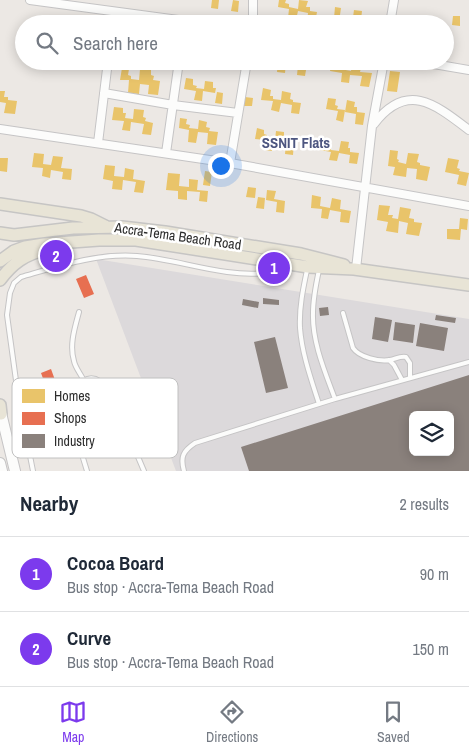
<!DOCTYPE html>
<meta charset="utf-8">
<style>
body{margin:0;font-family:"Archivo Narrow",sans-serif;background:#f6f6f7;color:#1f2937}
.controls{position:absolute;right:15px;bottom:15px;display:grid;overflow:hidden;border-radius:8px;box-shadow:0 2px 12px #0003}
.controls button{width:45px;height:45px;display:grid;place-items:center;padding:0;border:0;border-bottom:1px solid #e0e1e3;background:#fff;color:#1f2937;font:25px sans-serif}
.you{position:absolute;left:220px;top:165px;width:18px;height:18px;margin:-12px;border:4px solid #fff;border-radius:50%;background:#1a73e8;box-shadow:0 0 0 8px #1a73e833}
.badge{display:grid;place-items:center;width:32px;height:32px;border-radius:50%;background:#7c3aed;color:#fff;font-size:16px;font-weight:700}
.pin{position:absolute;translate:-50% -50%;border:2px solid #fff;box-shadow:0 1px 5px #0006}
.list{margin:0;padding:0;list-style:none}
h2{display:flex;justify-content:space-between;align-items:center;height:65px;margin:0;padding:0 20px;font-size:21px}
h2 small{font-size:16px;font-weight:400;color:#747a83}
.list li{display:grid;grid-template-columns:32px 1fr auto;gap:15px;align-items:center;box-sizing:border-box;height:75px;padding:0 20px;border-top:1px solid #e0e1e3}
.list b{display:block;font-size:19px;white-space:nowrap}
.list p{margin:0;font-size:16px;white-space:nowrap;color:#747a83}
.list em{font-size:16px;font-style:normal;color:#747a83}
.icon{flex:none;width:28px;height:28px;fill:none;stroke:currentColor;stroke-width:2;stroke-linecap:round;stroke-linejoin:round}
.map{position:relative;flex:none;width:469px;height:471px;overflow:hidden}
.search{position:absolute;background:#fff;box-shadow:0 2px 12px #0003;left:15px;right:15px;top:15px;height:55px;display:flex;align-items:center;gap:12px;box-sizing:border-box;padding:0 18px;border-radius:28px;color:#747a83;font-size:19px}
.sheet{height:215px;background:#fff}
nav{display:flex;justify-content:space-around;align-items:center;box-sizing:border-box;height:70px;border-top:1px solid #e0e1e3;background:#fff;font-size:14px;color:#747a83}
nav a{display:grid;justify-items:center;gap:2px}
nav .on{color:#7c3aed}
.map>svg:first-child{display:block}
.industrial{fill:#dcd9db;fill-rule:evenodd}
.homes{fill:#e9c46a}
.shops{fill:#e76f51}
.industry{fill:#8a817c;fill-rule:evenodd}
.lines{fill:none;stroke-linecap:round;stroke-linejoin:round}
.service-casing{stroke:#c5c4c5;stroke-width:6}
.minor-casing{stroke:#c5c4c5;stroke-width:10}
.secondary-casing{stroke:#c5c4c5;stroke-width:12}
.primary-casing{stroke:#c6c5c4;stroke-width:14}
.service{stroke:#fcfcfb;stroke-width:4}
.minor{stroke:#fcfcfb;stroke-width:8}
.secondary{stroke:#fcfcfb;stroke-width:10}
.primary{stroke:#e8e4d6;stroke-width:11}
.labels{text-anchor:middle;stroke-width:5;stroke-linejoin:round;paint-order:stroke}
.street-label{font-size:14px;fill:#2e2e2e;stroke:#fff}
.neighbourhood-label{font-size:15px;font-weight:bold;fill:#4d5680;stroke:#fff}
.key{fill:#fff;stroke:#c0c0c0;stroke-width:1}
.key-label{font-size:14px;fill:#2e2e2e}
</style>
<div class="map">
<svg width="469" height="471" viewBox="0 0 469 471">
<rect width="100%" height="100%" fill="#ece8e4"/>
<path class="industrial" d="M 96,259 L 469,319 L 469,471 L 176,471 ZM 413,415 L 450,415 L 450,452 L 413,452 Z"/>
<path class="homes" d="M 212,0 L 219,0 L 218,9 L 211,8 Z
M 233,0 L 239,1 L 238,12 L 231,11 Z
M 279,0 L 286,0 L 285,3 L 289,4 L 289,7 L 298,9 L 299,0 L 308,1 L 306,7 L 310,7 L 310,11 L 317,12 L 315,23 L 307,22 L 308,13 L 298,11 L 296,20 L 288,18 L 289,9 L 278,7 Z
M 335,7 L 341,8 L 340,15 L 353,17 L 354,10 L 362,11 L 361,20 L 372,22 L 371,24 L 352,21 L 352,24 L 344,24 L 345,19 L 334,18 Z
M 453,16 L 460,16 L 460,26 L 452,25 Z
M 278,61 L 296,61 L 307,64 L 305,76 L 297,75 L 298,65 L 286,63 L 285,73 L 277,72 Z
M 332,61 L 342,61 L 340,69 L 351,71 L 352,62 L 362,64 L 360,72 L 372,73 L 369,87 L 360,86 L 362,76 L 350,75 L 349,83 L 341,82 L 342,73 L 330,71 Z
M 122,68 L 129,69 L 128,75 L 131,76 L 131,79 L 139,80 L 140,69 L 151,70 L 151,75 L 154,76 L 153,80 L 160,81 L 158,95 L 148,94 L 149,85 L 140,84 L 139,94 L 128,93 L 129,80 L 120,80 Z
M 390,71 L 400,72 L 397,92 L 387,91 Z
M 186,78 L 193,79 L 193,85 L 197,86 L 196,88 L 204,89 L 205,81 L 213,82 L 213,88 L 216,88 L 215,93 L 203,91 L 202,101 L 194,100 L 196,91 L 184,89 Z
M 263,88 L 271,90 L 270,96 L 273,96 L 273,99 L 281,100 L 282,91 L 291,93 L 290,99 L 293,100 L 293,102 L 301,103 L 299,114 L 291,113 L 292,105 L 281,103 L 279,112 L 271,110 L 273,101 L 261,100 Z
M 0,91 L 5,91 L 4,97 L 8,97 L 8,100 L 17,101 L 15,114 L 4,113 L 6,103 L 0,102 Z
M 217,92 L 223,93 L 222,104 L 215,103 Z
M 245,97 L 253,98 L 252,106 L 244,106 Z
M 328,98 L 336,99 L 335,105 L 338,106 L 337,109 L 345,110 L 343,122 L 336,120 L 338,111 L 326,109 Z
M 347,100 L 355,102 L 354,107 L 357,107 L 357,112 L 365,113 L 363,125 L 355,124 L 356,114 L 345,112 Z
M 114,107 L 123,108 L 123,113 L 126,113 L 125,118 L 133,119 L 134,109 L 144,110 L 143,117 L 146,118 L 145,121 L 153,123 L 151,135 L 142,134 L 144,124 L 131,122 L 130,131 L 122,130 L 124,121 L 112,120 Z
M 180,118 L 187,119 L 186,124 L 190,125 L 189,128 L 198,129 L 199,120 L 207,122 L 206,127 L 210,128 L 209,131 L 218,132 L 216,145 L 207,144 L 208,133 L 198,132 L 196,143 L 188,142 L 189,130 L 179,128 Z
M 257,128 L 264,130 L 264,134 L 267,135 L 266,138 L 275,140 L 276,131 L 284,132 L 284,137 L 287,138 L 286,141 L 294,142 L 293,155 L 285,154 L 286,143 L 273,142 L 272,151 L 265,150 L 266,140 L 255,139 Z
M 321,138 L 329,139 L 328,146 L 331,147 L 331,150 L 339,151 L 341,141 L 349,142 L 348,148 L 350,148 L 350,152 L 359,153 L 357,164 L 349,163 L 350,155 L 339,153 L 337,161 L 329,160 L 331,152 L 320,150 Z
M 390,150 L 398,151 L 397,159 L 399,160 L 398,162 L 406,164 L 408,153 L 419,154 L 417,162 L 420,163 L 420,165 L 430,167 L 427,181 L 416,179 L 417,169 L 407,168 L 406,177 L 393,175 L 395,167 L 388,166 Z
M 34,153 L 44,154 L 43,164 L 51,165 L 53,156 L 63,157 L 61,168 L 72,169 L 71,180 L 62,179 L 63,172 L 51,170 L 50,178 L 42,176 L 43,168 L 32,167 Z
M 0,158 L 8,158 L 7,172 L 0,171 Z
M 448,158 L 459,160 L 457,168 L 460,169 L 459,171 L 469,173 L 466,186 L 457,184 L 459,175 L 445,172 Z
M 105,165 L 115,166 L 114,176 L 124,177 L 125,168 L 134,170 L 133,179 L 145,181 L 143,193 L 134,192 L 136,182 L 123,180 L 122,190 L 112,189 L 113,181 L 103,179 Z
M 205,171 L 212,172 L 210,186 L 203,185 Z
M 168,173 L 180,174 L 179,186 L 189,187 L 189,179 L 198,180 L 197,190 L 208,191 L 207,202 L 199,201 L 200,192 L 187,191 L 187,200 L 178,199 L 178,191 L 166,190 Z
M 248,187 L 256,188 L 255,198 L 246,197 Z
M 267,190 L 276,191 L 274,199 L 285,201 L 284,213 L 276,212 L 277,202 L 266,200 Z
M 312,195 L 321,197 L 320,206 L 330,208 L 332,198 L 341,200 L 340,209 L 351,211 L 349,223 L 340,222 L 341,212 L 330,210 L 328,219 L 321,218 L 322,209 L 311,208 Z
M 258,197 L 265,198 L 264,209 L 256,208 Z
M 379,205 L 390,206 L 388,215 L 393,215 L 392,218 L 398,219 L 400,207 L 411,209 L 409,218 L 414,219 L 414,222 L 422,223 L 419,236 L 406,234 L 408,223 L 399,221 L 398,233 L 386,231 L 388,222 L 377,220 Z
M 460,218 L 468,219 L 467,230 L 461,229 L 460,240 L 447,239 L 447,229 L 459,229 Z"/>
<path class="shops" d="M 86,275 L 94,294 L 84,298 L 76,279 Z
M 51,369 L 55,380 L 45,384 L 41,373 Z"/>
<path class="industry" d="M 263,298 L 279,300 L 279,305 L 263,304 Z
M 243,299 L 259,302 L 258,308 L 242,305 Z
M 328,307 L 329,315 L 320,316 L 319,308 Z
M 436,315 L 456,318 L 455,323 L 435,320 Z
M 375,317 L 392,320 L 388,342 L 372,339 Z
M 395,322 L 415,325 L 413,343 L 393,340 Z
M 420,323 L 448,328 L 444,351 L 416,346 Z
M 275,337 L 288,388 L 266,393 L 254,342 Z
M 469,375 L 469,471 L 249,471 L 241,447 ZM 413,415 L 450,415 L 450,452 L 413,452 Z"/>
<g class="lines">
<g class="service-casing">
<path id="service" d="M 307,270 C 303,289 299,308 300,328 C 302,354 311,379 319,404
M 319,270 C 316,284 313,298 313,313 C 312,342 325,372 335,399
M 79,312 C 75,327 69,345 74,361 C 75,367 80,373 83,379
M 343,313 L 353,348 C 359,357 379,362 390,360 C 396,359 399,356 406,357 L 410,363 L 410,378
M 389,360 L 394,365 L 402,380
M 18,395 L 37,391 L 71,388
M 33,471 L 18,395 L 7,315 L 10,293 L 14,283 L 21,277 C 59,266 97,253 137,256 C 178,259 225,278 265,273 C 271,273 278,270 283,267
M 87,471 C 79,445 69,416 71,388 C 87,376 96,373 110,391 L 144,471
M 184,471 C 180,457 183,451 195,443 L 335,399 L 469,362"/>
</g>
<g class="minor-casing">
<path id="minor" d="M 30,0 L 208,24
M 253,0 L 253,24
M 112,24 L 114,12
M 390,24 L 394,0
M 416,61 L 469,70
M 104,93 L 173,105 L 238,113
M 374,124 C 407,81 435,104 469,130
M 0,129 L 230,163 L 469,206
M 98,143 L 108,61
M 166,153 L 179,61
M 230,163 L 247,61
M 356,269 L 372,126 L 384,61"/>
</g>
<g class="secondary-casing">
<path id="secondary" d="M 0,409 L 15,471
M 0,463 L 2,471"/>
</g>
<g class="primary-casing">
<path id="primary" d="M 0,204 L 81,216 L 91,219 L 105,226
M 0,233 L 14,235 L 73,228 L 122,227 L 165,232 L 301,254 L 344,265
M 0,261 L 14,251 L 25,247 L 44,244 L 99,240 L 136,240 L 308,267 L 354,269 L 469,285
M 0,280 C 12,264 25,254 45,250
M 0,405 L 1,414"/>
</g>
<use href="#service" class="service"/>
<use href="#minor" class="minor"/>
<use href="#secondary" class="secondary"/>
<use href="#primary" class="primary"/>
</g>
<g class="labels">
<g class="street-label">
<text transform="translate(178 236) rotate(8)" y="5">Accra-Tema Beach Road</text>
</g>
<g class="neighbourhood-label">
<text x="296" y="148">SSNIT Flats</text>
</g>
</g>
<rect x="12" y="378" width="166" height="80" rx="8" class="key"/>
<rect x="22" y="389" width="23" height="14" fill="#e9c46a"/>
<rect x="22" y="412" width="23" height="13" fill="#e76f51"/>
<rect x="22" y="434" width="23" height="14" fill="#8a817c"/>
<g class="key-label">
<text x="54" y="401">Homes</text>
<text x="54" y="423">Shops</text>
<text x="54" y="446">Industry</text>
</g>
</svg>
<div class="controls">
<button><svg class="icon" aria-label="layers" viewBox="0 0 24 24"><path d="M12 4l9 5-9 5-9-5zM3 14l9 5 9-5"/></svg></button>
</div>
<div class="you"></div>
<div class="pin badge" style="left:274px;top:268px">1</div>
<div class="pin badge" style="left:56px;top:256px">2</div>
<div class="search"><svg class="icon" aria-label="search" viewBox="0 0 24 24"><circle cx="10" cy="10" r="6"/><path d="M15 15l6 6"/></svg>Search here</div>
</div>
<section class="sheet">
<h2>Nearby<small>2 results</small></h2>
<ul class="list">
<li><span class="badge">1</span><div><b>Cocoa Board</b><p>Bus stop · Accra-Tema Beach Road</p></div><em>90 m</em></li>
<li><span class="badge">2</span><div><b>Curve</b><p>Bus stop · Accra-Tema Beach Road</p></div><em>150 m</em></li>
</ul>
</section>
<nav>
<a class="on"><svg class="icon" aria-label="map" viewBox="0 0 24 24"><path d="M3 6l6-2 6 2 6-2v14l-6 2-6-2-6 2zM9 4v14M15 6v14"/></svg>Map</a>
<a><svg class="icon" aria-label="directions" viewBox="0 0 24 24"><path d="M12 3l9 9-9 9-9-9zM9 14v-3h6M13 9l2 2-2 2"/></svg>Directions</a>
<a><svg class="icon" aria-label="saved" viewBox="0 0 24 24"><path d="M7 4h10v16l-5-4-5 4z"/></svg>Saved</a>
</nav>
